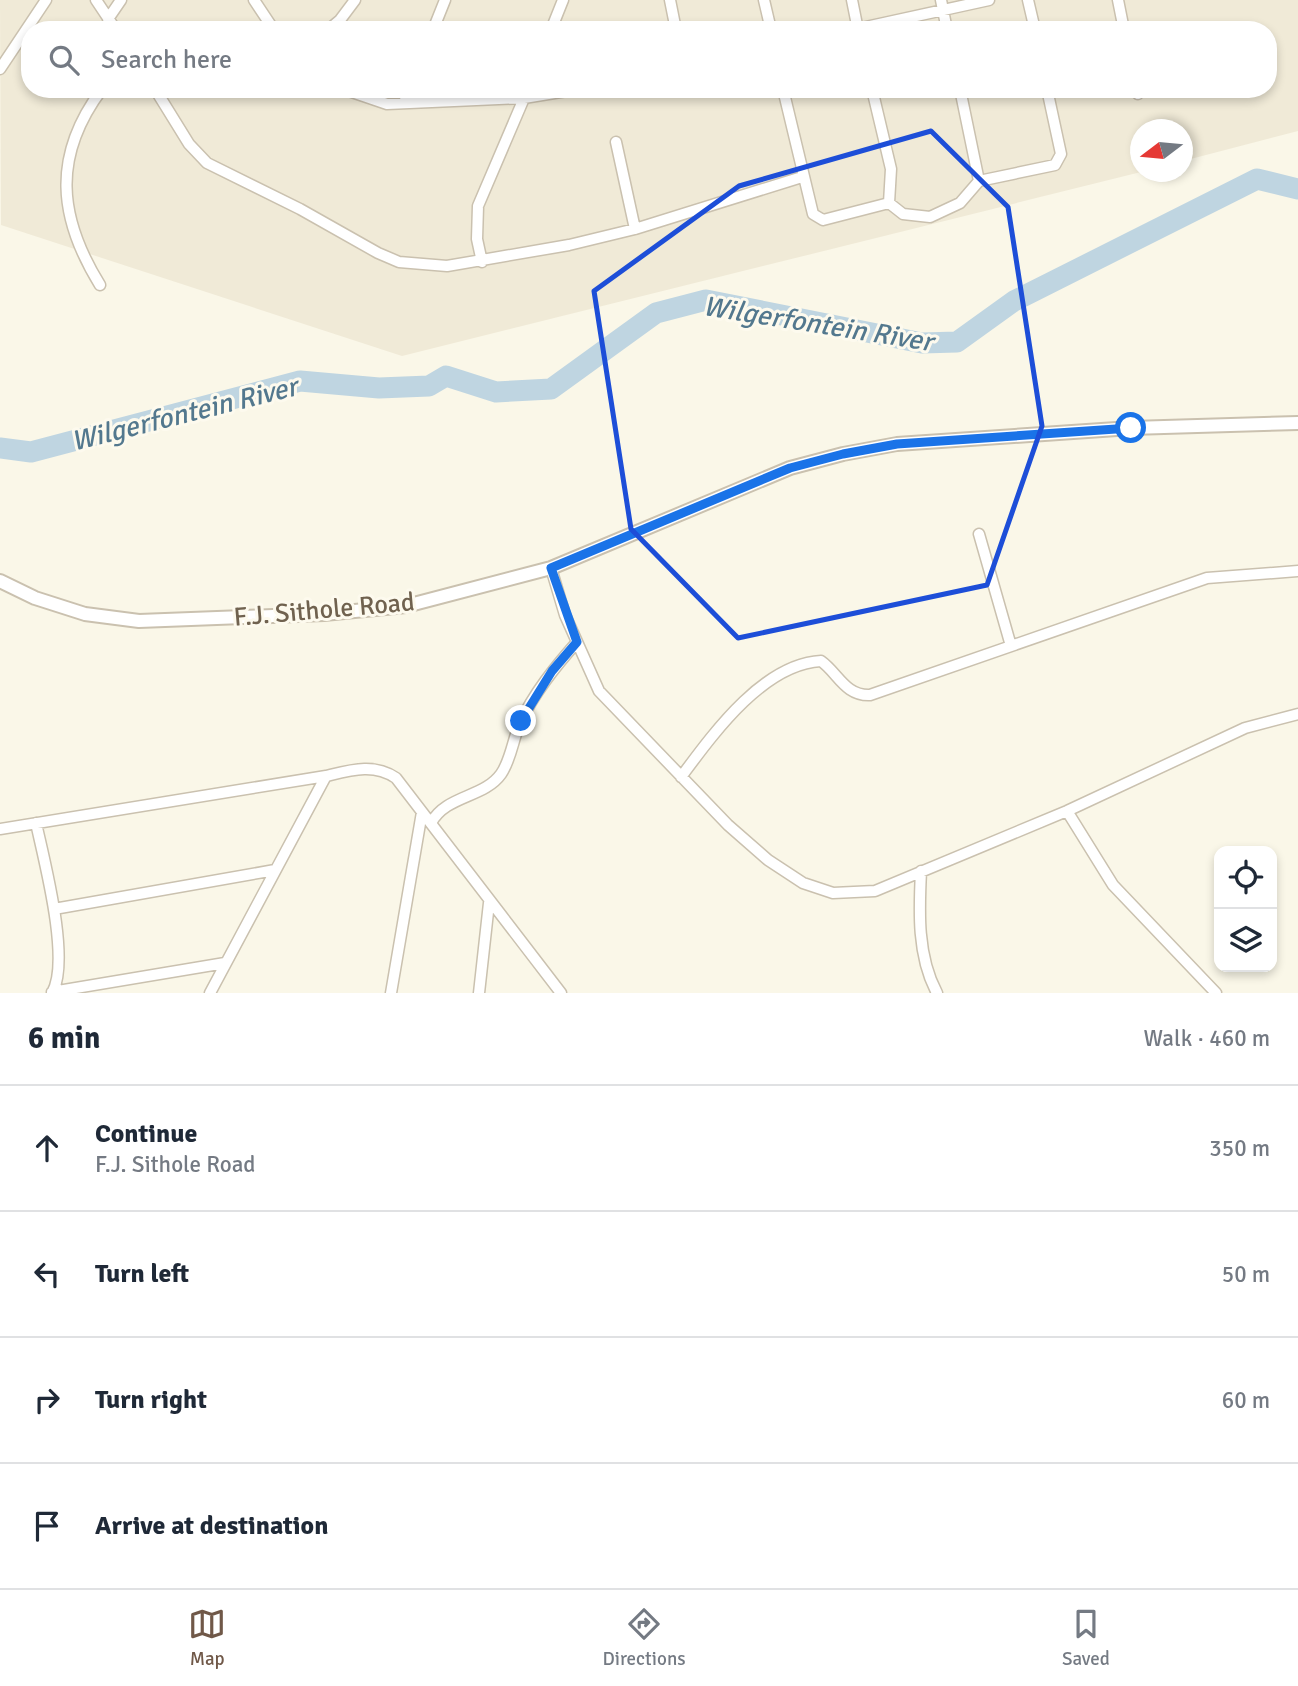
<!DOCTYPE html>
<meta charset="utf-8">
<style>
body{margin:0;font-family:Signika,sans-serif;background:#f2f2f3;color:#1f2937}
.controls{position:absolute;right:21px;bottom:21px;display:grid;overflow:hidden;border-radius:14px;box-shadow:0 4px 10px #0003}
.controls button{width:63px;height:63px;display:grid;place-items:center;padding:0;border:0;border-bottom:2px solid #e0e1e3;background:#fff;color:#1f2937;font:35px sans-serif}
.compass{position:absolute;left:1130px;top:119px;width:63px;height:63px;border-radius:50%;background:#fff;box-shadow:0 4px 10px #0003;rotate:254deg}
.stop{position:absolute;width:21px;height:21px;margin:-16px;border:5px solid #1a73e8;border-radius:50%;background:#fff}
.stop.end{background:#1a73e8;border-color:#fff;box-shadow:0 2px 7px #0008}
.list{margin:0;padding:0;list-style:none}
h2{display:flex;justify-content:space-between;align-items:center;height:91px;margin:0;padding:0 28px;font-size:30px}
h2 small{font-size:23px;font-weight:400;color:#747a83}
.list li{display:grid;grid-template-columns:46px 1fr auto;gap:21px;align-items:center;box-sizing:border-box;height:126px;padding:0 28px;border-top:2px solid #e0e1e3}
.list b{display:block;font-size:26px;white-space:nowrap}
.list p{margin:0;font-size:23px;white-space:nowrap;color:#747a83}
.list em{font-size:23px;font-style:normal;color:#747a83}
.icon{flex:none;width:38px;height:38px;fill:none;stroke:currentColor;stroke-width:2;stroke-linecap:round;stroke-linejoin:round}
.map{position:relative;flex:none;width:1298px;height:993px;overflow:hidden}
.search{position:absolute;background:#fff;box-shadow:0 4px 10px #0003;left:21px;right:21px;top:21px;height:77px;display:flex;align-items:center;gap:18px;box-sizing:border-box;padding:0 24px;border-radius:28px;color:#747a83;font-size:26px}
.sheet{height:595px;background:#fff}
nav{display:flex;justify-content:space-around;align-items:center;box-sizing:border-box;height:98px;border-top:2px solid #e0e1e3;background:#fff;font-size:19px;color:#747a83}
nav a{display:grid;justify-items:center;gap:4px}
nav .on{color:#705848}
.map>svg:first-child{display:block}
.residential{fill:#f0ead7;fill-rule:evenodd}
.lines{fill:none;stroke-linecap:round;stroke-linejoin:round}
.river{stroke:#bfd5e1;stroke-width:21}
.minor-casing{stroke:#cac1af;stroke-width:13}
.tertiary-casing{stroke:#cac1af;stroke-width:16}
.minor{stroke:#fff;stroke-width:10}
.tertiary{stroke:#fff;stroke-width:12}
.route{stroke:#1a73e8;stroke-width:9}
.marked{fill:none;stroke:#1d4ed8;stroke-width:5;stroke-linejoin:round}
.labels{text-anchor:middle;stroke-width:6;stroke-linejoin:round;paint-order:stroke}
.street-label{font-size:26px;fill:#70624f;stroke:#fdfaee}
.water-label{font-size:28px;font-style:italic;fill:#53788e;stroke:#fdfaee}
</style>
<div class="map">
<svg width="1298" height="993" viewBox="0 0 1298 993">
<rect width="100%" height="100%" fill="#faf7e8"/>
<path class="residential" d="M 0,0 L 1298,0 L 1298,131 L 1183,161 L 1182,130 L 1140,130 L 1141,172 L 402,356 L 1,225 ZM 30,30 L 1268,30 L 1268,89 L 30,89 Z"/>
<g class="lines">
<path class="river" d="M 0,448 L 31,452 L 300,381 L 379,388 L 429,386 L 446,376 L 496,392 L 551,389 L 656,313 L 706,300 L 922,343 L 957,342 L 1014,301 L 1257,179 L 1298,189"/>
<g class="minor-casing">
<path id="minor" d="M 96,0 L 116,30
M 254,0 L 274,30
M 670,0 L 676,30
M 764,0 L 771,30
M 852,0 L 858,30
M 941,0 L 947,30
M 1028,0 L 1035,30
M 1118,0 L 1124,30
M 108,19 L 121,0
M 328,30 L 340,20 L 355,0
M 433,30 L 445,0
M 551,30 L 563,0
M 852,30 L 989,0
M 0,69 L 46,0
M 155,89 L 189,144 L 207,163 L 300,209 L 378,253 L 399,262 L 447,266 L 569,245 L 635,229 L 802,177
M 343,89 L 387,104 L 524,98 L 579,89
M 783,89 L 813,214 L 823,220 L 889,203 L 903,214 L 930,217 L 960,203 L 979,181 L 1055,165 L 1061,154 L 1047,89
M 872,89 L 891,169 L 889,203
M 960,89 L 979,181
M 1137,89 L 1138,94
M 404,103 L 409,89
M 616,142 L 635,229
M 482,262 L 477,239 L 478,206 L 528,89
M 100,285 C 58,217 52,156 102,89
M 979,534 L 1011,646
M 551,568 L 565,615 L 599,691 L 728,825 L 768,860 L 803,883 L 833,893 L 875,891 L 1067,811 L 1245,728 L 1298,714
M 326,776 C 351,770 374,763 396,778 L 561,993
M 681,777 C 713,734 763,664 821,661 C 838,673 845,696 870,695 L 1207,578 L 1298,571
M 1067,811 L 1113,885 L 1216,993
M 36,823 C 44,860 71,961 52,993
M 431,823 C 446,795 484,798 501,774 C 511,760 513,739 520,723 C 534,693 555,667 577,642
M 0,829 L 326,776 L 210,993
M 921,871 C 919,911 917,956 937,993
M 54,909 L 275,870
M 52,992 L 225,963
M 391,993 L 422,812
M 479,993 L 489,903"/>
</g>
<g class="tertiary-casing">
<path id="tertiary" d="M 0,581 L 35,598 L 85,614 L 139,621 L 324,614 L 406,606 L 551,568 L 790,468 L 843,454 L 897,444 L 1131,428 L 1298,423"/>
</g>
<use href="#minor" class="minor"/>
<use href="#tertiary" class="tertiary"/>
</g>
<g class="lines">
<path class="route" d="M 521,721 L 552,671 L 577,642 L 551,568 L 790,468 L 843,454 L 897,444 L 1131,428"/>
</g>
<path class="marked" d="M 931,131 L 1008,207 L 1042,426 L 987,585 L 738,638 L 631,529 L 594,291 L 739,186 Z"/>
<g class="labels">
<g class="street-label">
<text transform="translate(324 609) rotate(-5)" y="9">F.J. Sithole Road</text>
</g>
<g class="water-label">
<text transform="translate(818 323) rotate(9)" y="10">Wilgerfontein River</text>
<text transform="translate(184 413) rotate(-14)" y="10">Wilgerfontein River</text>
</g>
</g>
</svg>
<div class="controls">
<button><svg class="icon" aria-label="locate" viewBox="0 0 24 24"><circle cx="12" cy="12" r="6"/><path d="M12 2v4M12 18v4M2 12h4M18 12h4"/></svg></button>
<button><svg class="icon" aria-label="layers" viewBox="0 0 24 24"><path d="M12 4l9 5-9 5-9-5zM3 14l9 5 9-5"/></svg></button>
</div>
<svg class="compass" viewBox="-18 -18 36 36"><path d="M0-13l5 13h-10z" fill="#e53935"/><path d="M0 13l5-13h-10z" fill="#747a83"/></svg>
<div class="stop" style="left:1131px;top:428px"></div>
<div class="stop end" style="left:521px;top:721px"></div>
<div class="search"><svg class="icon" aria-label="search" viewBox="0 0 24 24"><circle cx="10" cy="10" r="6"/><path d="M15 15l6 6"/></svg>Search here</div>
</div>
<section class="sheet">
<h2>6 min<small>Walk · 460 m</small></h2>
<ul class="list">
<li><svg class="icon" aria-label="ahead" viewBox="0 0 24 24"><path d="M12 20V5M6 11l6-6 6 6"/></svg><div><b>Continue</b><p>F.J. Sithole Road</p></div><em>350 m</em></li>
<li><svg class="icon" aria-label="left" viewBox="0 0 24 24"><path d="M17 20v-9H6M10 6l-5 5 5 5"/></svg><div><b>Turn left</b></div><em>50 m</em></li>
<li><svg class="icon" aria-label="right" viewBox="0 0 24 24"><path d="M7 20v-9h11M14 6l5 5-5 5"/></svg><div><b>Turn right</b></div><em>60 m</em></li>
<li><svg class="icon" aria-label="arrive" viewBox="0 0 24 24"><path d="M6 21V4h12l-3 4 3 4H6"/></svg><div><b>Arrive at destination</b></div></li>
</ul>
</section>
<nav>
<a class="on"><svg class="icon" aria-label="map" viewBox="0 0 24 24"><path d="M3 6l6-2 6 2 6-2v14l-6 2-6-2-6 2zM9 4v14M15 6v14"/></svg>Map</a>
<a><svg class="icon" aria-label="directions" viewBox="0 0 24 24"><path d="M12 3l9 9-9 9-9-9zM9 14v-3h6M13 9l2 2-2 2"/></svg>Directions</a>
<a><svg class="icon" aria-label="saved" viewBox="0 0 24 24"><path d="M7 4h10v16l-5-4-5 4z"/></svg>Saved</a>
</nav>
